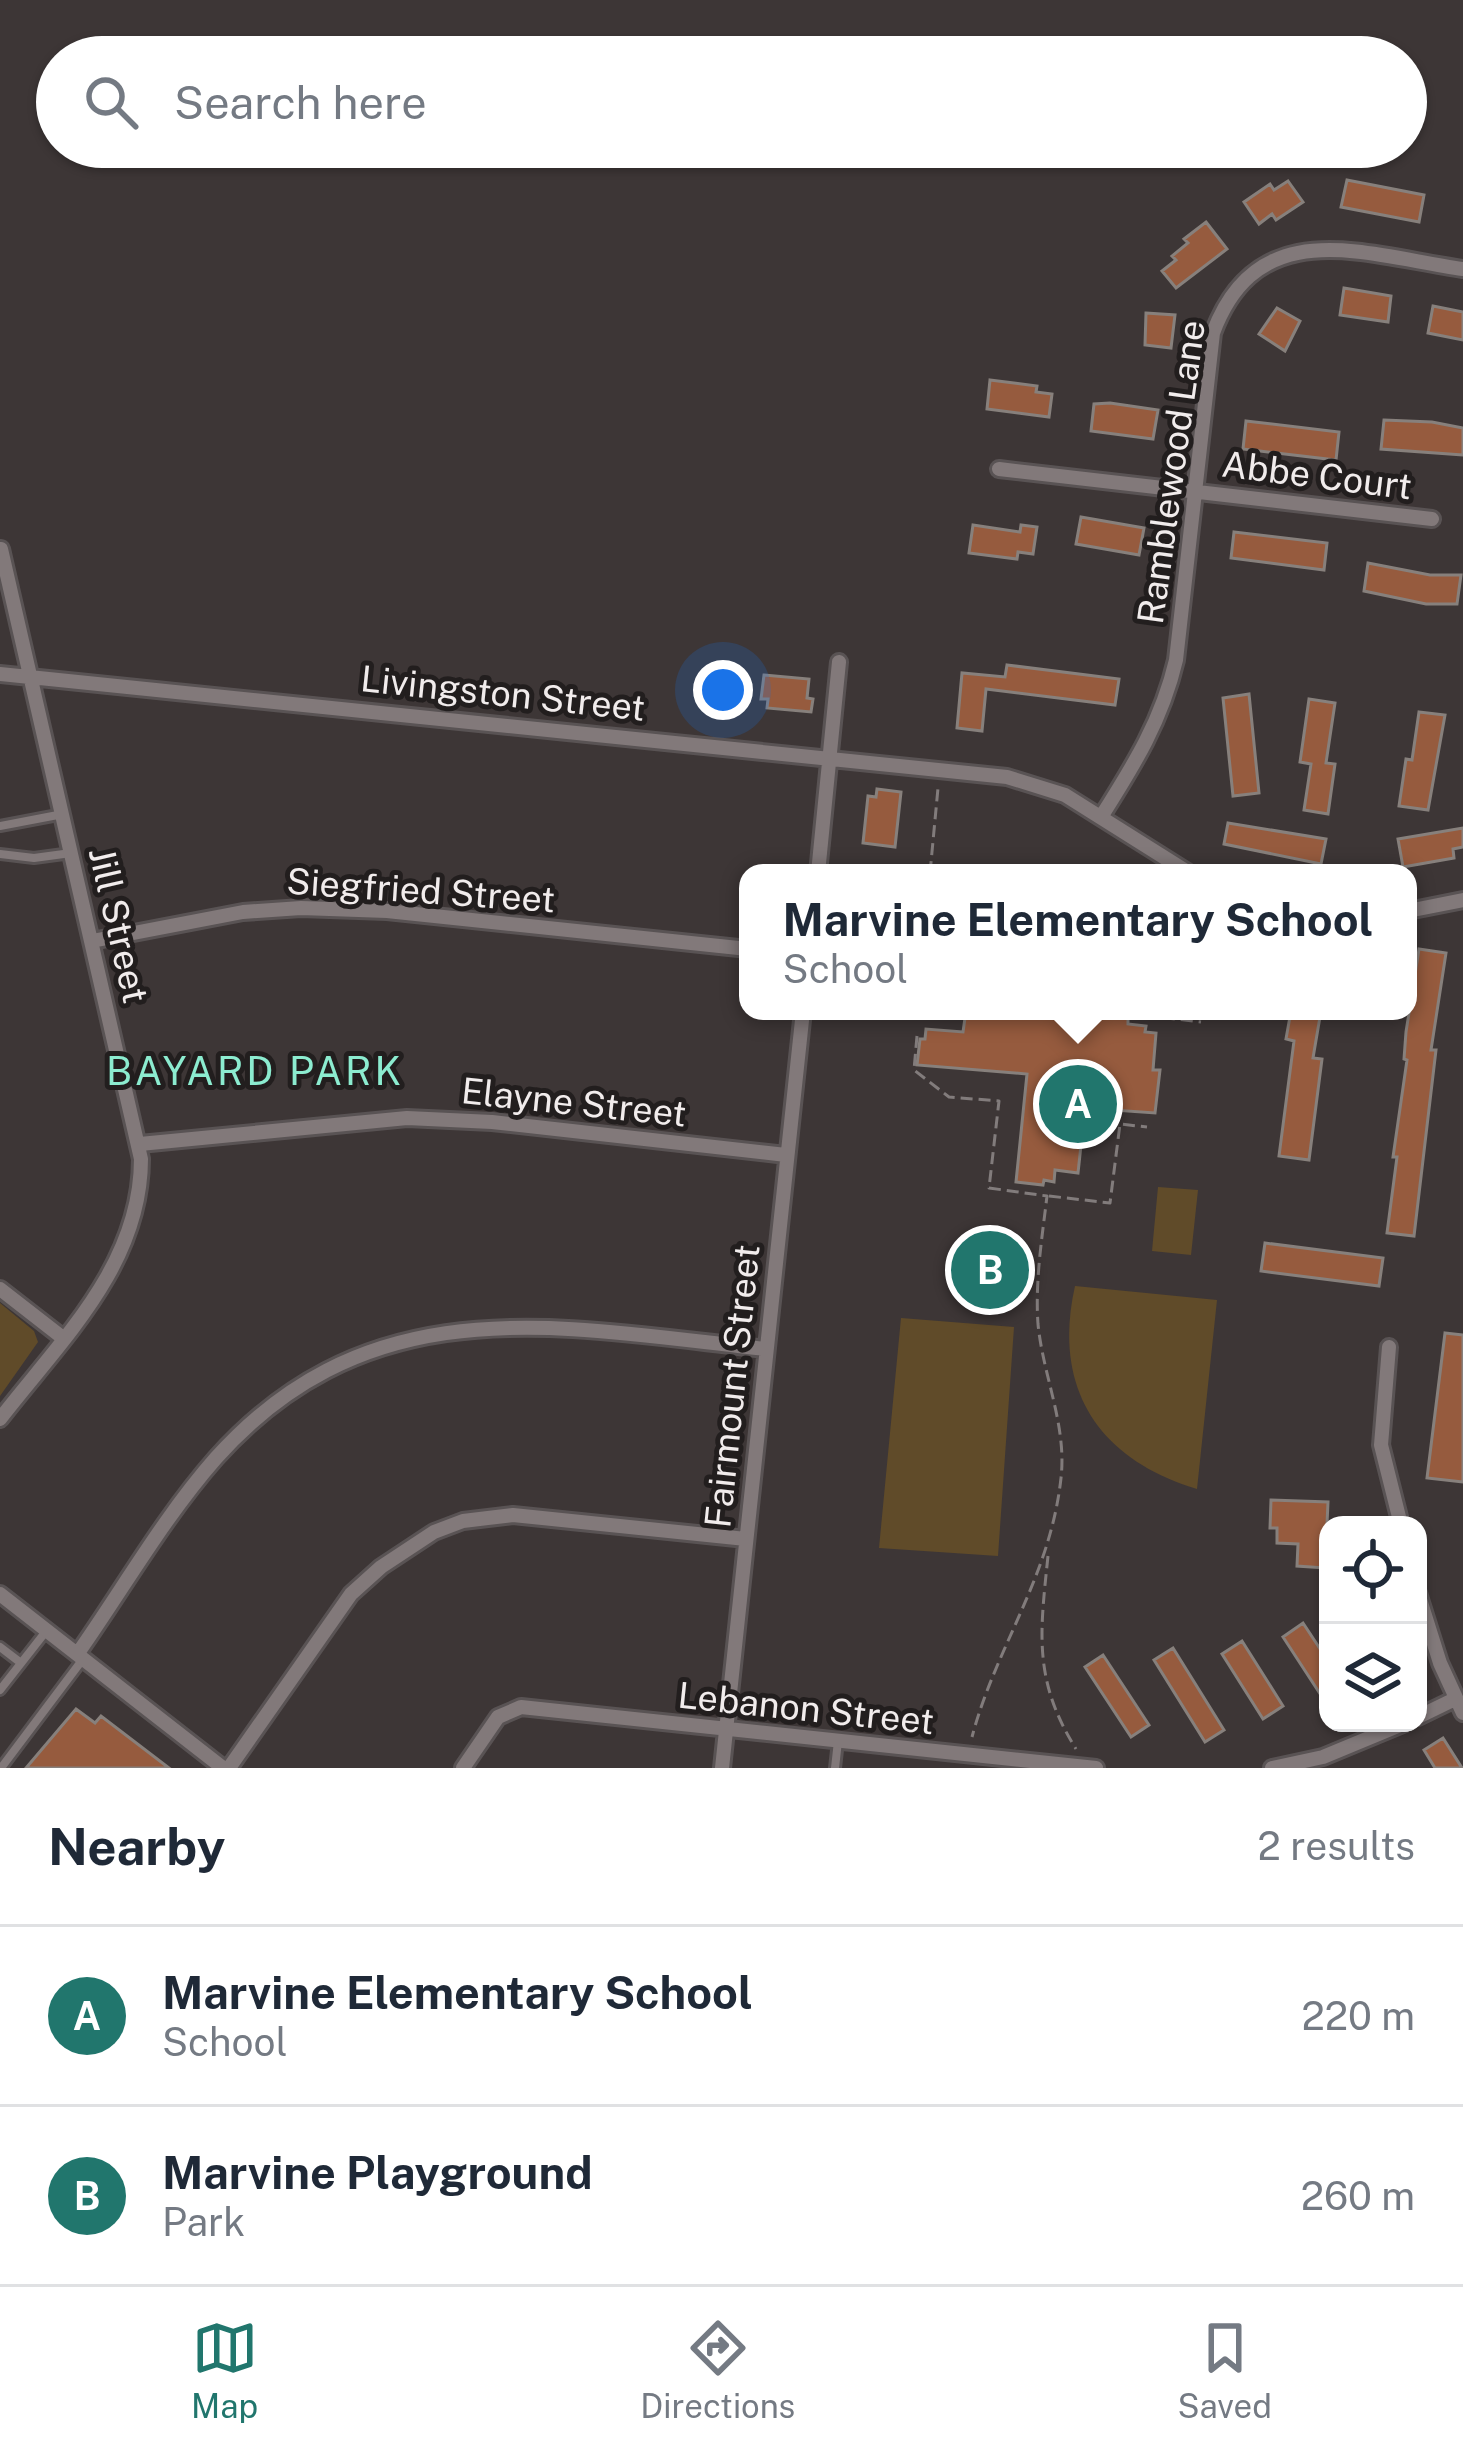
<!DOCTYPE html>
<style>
body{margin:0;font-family:"Public Sans",sans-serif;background:#f6f6f7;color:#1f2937}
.controls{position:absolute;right:36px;bottom:36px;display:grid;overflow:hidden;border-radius:24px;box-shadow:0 3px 9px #0004}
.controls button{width:108px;height:108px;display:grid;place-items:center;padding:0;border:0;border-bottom:3px solid #e0e1e3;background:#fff;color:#1f2937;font:60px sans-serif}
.you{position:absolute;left:723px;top:690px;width:42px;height:42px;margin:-30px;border:9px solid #fff;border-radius:50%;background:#1a73e8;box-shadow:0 0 0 18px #1a73e833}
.badge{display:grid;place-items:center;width:78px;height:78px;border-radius:50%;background:#21766d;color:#fff;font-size:39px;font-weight:700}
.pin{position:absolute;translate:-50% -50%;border:6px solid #fff;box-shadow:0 3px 12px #0006}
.popup{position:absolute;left:739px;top:864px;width:678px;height:156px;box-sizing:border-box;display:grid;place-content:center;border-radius:24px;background:#fff;filter:drop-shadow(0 3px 9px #0005);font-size:39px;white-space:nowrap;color:#747a83}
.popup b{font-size:45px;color:#1f2937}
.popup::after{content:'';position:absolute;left:50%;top:100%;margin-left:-24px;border:24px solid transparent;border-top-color:#fff}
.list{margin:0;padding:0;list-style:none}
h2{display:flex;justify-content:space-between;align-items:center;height:156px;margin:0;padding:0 48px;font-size:51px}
h2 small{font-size:39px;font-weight:400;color:#747a83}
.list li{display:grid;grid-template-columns:78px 1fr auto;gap:36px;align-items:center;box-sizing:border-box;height:180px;padding:0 48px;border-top:3px solid #e0e1e3}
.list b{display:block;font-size:45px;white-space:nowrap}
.list p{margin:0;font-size:39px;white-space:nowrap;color:#747a83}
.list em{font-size:39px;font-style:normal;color:#747a83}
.icon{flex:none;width:66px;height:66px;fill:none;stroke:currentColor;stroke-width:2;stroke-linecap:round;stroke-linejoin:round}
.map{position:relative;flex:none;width:1463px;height:1768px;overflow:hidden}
.search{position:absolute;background:#fff;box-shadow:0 3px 9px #0004;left:36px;right:36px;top:36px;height:132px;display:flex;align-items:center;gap:30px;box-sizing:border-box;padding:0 42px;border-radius:66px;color:#747a83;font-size:45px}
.sheet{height:516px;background:#fff}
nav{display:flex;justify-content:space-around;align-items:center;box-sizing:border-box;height:168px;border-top:3px solid #e0e1e3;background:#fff;font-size:33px;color:#747a83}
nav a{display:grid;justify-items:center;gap:6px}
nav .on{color:#21766d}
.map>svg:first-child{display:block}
.green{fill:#604b29}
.building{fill:#965b3e;stroke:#87807c;stroke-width:3}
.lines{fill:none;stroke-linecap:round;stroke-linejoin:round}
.lane-casing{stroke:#595354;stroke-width:14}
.street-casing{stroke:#595354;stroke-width:20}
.path{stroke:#827c7c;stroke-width:3;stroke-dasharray:12 6;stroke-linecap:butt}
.lane{stroke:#82797a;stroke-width:8}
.street{stroke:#82797a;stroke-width:14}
.labels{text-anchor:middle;stroke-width:10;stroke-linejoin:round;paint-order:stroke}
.street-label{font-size:36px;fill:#f1ecec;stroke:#221e1e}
.neighbourhood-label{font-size:39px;letter-spacing:3px;fill:#8cecd0;stroke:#221e1e}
</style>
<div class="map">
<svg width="1463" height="1768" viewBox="0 0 1463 1768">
<rect width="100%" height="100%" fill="#3d3636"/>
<path class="green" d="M 1158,1187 L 1198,1190 L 1191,1255 L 1152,1251 Z
M 955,1254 L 1027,1264 L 1025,1283 L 952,1276 Z
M 1075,1286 L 1217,1300 L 1197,1489 C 1098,1459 1052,1388 1075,1286 Z
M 0,1303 L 34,1331 L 38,1342 L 0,1396 Z
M 901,1318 L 1014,1327 L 998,1556 L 879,1548 Z"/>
<path class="building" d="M 1347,180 L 1424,195 L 1419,222 L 1341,207 Z
M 1288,181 L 1303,202 L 1276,220 L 1272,214 L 1259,224 L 1244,202 L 1270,184 L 1274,190 Z
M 1206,222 L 1227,249 L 1176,288 L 1162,271 L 1176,260 L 1172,256 L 1188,243 L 1184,239 Z
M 1344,288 L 1391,296 L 1388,322 L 1340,315 Z
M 1433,306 L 1463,312 L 1463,340 L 1428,333 Z
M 1277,308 L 1300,321 L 1285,351 L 1259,334 Z
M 1146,313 L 1175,315 L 1171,348 L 1145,345 Z
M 990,380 L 1037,386 L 1036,392 L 1052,394 L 1049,417 L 987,409 Z
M 1110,403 L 1158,410 L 1153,439 L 1091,431 L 1094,404 Z
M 1384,420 L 1432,422 L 1463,428 L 1463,455 L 1381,449 Z
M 1246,421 L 1339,432 L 1336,460 L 1243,449 Z
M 1081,517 L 1144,528 L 1139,555 L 1076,544 Z
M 973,525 L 1020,532 L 1021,525 L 1037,527 L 1033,554 L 1018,552 L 1017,559 L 969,553 Z
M 1234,532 L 1327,543 L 1324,570 L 1231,558 Z
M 1368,563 L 1430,575 L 1461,575 L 1457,604 L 1426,604 L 1364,591 Z
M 1007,665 L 1119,679 L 1115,705 L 986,689 L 982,731 L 957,728 L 962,673 L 1005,677 Z
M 764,675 L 809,679 L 807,698 L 813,699 L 811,712 L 767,708 L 768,699 L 761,699 Z
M 1249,694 L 1259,793 L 1233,796 L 1223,698 Z
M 1309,699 L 1335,703 L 1326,763 L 1335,764 L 1328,814 L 1304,810 L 1311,764 L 1300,762 Z
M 1419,712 L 1445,715 L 1428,810 L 1399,806 L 1406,759 L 1412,760 Z
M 877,789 L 901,792 L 895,847 L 863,843 L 868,796 L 876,797 Z
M 1228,823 L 1326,839 L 1321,864 L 1224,844 Z
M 1463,828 L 1463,847 L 1453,849 L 1454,858 L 1403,867 L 1398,839 Z
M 1419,949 L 1446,953 L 1431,1050 L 1436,1050 L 1414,1236 L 1387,1233 L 1397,1157 L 1393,1157 L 1407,1060 L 1404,1059 L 1406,1032 Z
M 966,1011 L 1128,1014 L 1128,1024 L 1146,1026 L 1145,1032 L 1156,1033 L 1153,1070 L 1160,1070 L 1155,1113 L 1085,1108 L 1078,1173 L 1055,1170 L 1054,1182 L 1044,1180 L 1043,1185 L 1016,1182 L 1027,1074 L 917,1065 L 920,1039 L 925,1039 L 926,1029 L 963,1032 Z
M 1291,1011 L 1321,1011 L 1313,1058 L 1322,1059 L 1309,1160 L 1279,1156 L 1294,1041 L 1286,1039 Z
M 1265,1243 L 1383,1258 L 1379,1286 L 1261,1271 Z
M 1445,1333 L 1463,1335 L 1463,1482 L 1427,1478 Z
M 1271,1500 L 1328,1502 L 1325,1568 L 1297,1566 L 1298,1544 L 1277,1543 L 1277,1528 L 1270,1528 Z
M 1303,1623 L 1328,1661 L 1328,1706 L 1283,1637 Z
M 1242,1641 L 1283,1706 L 1263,1719 L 1222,1654 Z
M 1173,1648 L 1224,1730 L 1205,1742 L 1154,1660 Z
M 1103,1655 L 1149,1725 L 1131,1737 L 1085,1667 Z
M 76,1709 L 95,1723 L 101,1716 L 169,1768 L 26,1768 Z
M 1443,1738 L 1462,1768 L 1435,1768 L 1424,1750 Z"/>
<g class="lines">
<g class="lane-casing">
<path id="lane" d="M 0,826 L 63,814
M 0,854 L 34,858 L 71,853
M 0,1647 L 21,1663
M 0,1690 L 47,1630
M 1,1768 L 83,1659
M 835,1768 L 838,1741"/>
</g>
<g class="street-casing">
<path id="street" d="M 999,469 L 1432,519
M 0,674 L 1007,777 L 1065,795 L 1189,873
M 1101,817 C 1134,765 1162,720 1176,660 L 1213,333 C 1258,212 1365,255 1463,269
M 818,873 L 839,662
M 1408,911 L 1463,900
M 92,941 L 243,912 L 301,908 L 387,911 L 748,949
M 140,1144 L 407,1118 L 492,1122 L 786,1155
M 0,1289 L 63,1338
M 1389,1347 L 1381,1445 L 1401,1525
M 0,1419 C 61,1340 141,1265 141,1159 L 1,549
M 1418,1593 L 1440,1663 L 1463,1713
M 0,1594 L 223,1768
M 78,1653 C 123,1589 164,1517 216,1458 C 372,1284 561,1327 766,1349
M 1418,1717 L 1455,1699
M 229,1768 L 351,1594 L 381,1567 L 434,1532 L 463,1521 L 513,1515 L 746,1539
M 463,1768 L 498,1717 L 521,1707 L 1096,1768
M 722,1768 L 803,1011
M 1272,1768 L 1323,1757 L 1405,1723"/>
</g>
<path class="path" d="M 930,873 L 938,788
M 1052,1011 L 1053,1011
M 1130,1011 L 1146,1012
M 1150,1011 L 1150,1016 L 1201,1022
M 917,1036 L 914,1070 L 949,1097 L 999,1101 L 989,1188 L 1047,1196 C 1042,1238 1035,1281 1038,1324 C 1043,1376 1067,1425 1061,1478 C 1050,1578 996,1646 972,1737
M 1049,1196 L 1110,1203 L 1120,1124 L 1147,1127
M 1048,1556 C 1040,1633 1033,1680 1076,1749"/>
<use href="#lane" class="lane"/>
<use href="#street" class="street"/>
</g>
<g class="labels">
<g class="street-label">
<text transform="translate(1171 472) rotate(-82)" y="13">Ramblewood Lane</text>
<text transform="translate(1317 475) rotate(7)" y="13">Abbe Court</text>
<text transform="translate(503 693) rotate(6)" y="13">Livingston Street</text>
<text transform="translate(421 890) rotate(4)" y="13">Siegfried Street</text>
<text transform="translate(119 925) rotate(77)" y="13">Jill Street</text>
<text transform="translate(574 1102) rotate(6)" y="13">Elayne Street</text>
<text transform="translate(732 1386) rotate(-84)" y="13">Fairmount Street</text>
<text transform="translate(806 1708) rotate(6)" y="13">Lebanon Street</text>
</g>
<g class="neighbourhood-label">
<text x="255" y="1085">BAYARD PARK</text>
</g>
</g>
</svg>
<div class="controls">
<button><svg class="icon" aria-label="locate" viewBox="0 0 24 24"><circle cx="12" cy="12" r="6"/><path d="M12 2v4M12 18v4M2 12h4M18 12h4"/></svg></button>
<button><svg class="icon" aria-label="layers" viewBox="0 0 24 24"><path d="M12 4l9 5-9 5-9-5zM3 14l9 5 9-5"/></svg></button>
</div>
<div class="you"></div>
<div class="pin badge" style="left:1078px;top:1104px">A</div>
<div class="popup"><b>Marvine Elementary School</b>School</div>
<div class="pin badge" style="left:990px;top:1270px">B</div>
<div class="search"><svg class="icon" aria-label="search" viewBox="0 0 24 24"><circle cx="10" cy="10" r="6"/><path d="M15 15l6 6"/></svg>Search here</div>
</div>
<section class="sheet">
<h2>Nearby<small>2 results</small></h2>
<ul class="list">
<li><span class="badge">A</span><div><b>Marvine Elementary School</b><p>School</p></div><em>220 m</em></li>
<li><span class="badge">B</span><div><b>Marvine Playground</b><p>Park</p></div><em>260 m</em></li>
</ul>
</section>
<nav>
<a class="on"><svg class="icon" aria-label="map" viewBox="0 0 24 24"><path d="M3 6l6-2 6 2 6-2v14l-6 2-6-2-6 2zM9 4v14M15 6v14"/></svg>Map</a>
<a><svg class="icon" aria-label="directions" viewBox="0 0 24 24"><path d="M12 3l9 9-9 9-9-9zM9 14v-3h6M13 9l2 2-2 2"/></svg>Directions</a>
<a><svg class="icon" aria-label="saved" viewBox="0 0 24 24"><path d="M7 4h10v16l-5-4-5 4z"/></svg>Saved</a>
</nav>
